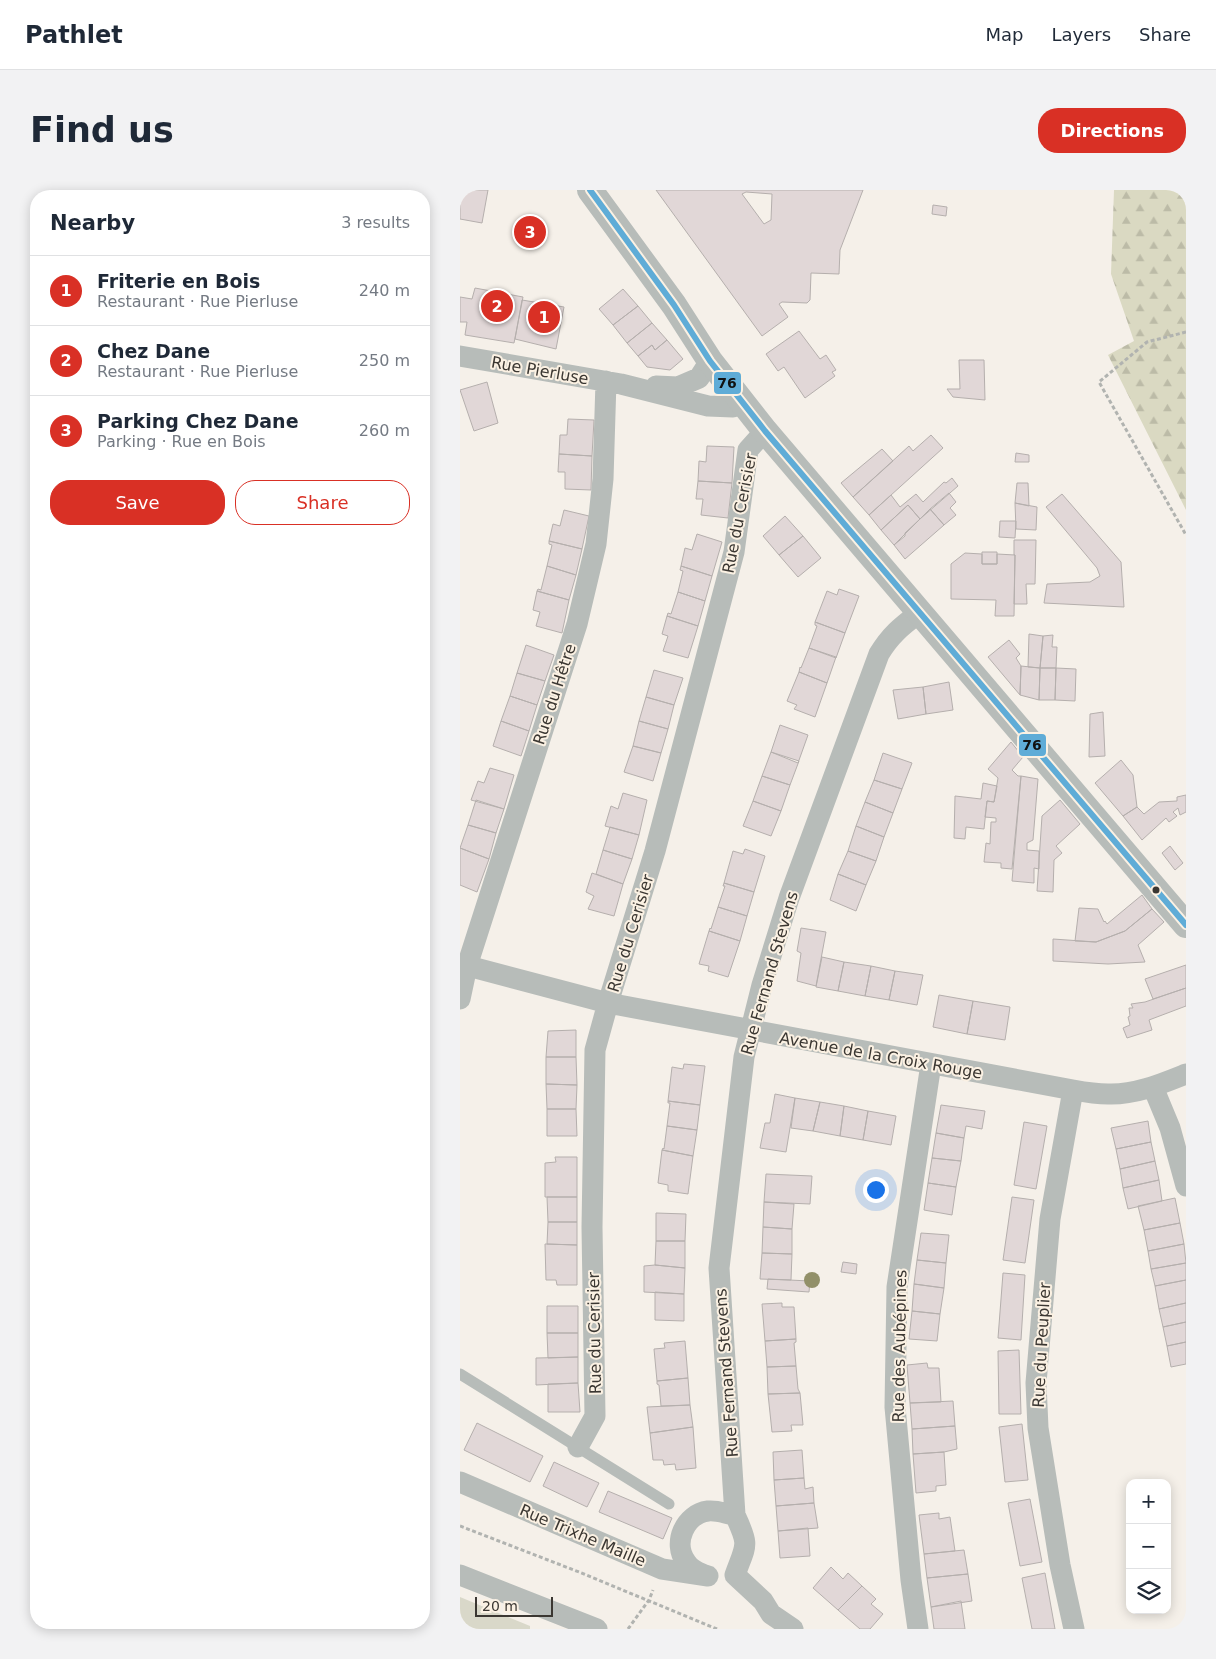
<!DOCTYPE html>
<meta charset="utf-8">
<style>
body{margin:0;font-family:"DejaVu Sans",sans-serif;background:#f2f2f3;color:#1f2937}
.controls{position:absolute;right:15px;bottom:15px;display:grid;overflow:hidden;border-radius:10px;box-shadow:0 2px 12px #0003}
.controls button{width:45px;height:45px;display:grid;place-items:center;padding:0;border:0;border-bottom:1px solid #e0e1e3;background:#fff;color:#1f2937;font:25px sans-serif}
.scale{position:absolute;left:15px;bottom:12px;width:78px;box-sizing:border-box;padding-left:5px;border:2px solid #3b3732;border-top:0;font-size:14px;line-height:18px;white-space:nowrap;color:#3b3732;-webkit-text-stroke:4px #fbf1e3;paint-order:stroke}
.you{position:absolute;left:415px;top:999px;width:18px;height:18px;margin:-12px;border:4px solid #fff;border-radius:50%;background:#1a73e8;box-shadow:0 0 0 8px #1a73e833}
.badge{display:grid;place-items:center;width:32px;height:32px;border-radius:50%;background:#d93025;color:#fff;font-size:16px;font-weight:700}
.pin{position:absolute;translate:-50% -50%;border:2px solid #fff;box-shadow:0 1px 5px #0006}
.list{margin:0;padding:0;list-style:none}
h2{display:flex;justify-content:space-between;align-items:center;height:65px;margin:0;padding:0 20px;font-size:21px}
h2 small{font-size:16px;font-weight:400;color:#747a83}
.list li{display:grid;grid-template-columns:32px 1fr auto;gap:15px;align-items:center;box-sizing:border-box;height:70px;padding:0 20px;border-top:1px solid #e0e1e3}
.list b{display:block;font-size:19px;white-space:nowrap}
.list p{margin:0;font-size:16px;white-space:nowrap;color:#747a83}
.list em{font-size:16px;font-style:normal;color:#747a83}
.actions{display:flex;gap:10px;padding:15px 20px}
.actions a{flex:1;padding:11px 0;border:1px solid #d93025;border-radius:20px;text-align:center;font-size:18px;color:#d93025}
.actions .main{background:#d93025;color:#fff}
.icon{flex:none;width:28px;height:28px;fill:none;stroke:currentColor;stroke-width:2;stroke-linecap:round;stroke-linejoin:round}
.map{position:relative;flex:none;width:726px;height:1439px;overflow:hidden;border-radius:20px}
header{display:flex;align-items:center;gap:30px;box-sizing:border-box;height:70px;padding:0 25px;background:#fff;border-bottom:1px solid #e0e1e3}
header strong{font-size:24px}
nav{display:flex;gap:28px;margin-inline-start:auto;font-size:18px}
.intro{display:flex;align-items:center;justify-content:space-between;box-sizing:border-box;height:120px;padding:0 30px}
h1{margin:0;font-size:35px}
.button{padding:12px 22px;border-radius:20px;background:#d93025;color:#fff;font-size:18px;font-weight:700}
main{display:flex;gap:30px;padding:0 30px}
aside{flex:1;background:#fff;border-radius:20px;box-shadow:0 2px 12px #0003}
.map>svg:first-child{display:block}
.forest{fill:url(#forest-firs)}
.green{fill:#d9d8c9}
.building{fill:#e1d7d7;stroke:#b5afad;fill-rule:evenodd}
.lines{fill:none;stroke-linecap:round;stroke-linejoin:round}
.path{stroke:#b1b3b0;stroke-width:3;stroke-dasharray:4 2.5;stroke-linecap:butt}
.service{stroke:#b7bcb9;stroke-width:11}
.minor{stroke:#b7bcb9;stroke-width:21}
.tertiary{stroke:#b7bcb9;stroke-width:26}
.bus-1-casing{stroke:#fbf1e3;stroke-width:10}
.bus-1{stroke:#5facd7;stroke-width:6}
.tree{fill:#929069}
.bus-dot{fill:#3b3732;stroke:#fbf1e3;stroke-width:2}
.labels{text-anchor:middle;stroke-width:4;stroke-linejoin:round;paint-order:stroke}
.street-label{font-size:16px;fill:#3b3732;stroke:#fbf1e3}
.line-badge{stroke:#fbf1e3;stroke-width:2}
.pale-badge-label{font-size:14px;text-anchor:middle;font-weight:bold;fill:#111}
</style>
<header>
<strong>Pathlet</strong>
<nav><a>Map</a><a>Layers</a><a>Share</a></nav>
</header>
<div class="intro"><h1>Find us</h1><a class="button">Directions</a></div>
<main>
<aside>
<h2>Nearby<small>3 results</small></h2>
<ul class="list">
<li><span class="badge">1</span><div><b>Friterie en Bois</b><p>Restaurant · Rue Pierluse</p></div><em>240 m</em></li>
<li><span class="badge">2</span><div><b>Chez Dane</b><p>Restaurant · Rue Pierluse</p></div><em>250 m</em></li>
<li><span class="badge">3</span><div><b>Parking Chez Dane</b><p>Parking · Rue en Bois</p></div><em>260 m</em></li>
</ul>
<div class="actions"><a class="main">Save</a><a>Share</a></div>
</aside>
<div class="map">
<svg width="726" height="1439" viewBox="0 0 726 1439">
<defs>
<pattern id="forest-firs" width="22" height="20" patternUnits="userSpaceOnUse" patternTransform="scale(1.25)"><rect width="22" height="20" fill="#dad9c2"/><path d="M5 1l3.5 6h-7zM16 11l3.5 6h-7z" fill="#bcbba7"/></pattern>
</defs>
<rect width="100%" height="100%" fill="#f5f0e9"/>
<path class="forest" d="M 654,0 L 726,0 L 726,320 L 648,165 L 674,151 L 651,84 Z"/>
<path class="green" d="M 0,1407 L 70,1436 L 70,1439 L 0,1439 Z"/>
<path class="building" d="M 0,0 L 28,0 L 22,33 L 0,29 Z
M 196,0 L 403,0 L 380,60 L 379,84 L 351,83 L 350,110 L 347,113 L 322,112 L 319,114 L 328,127 L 302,146 ZM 286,2 L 312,4 L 311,30 L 304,34 L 282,4 Z
M 473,15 L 487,17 L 486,26 L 472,24 Z
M 15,98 L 63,107 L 54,153 L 5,145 L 7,132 L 0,132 L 0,107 L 12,109 Z
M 163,99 L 178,116 L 153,135 L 139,119 Z
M 62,110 L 104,117 L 96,159 L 55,149 Z
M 178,116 L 192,133 L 167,153 L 153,135 Z
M 192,133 L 207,150 L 195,160 L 192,155 L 178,166 L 167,153 Z
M 339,141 L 360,169 L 366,165 L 376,180 L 372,182 L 375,186 L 345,208 L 324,177 L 318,181 L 306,164 Z
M 207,150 L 223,169 L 210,180 L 187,177 L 178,166 L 192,155 L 195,160 Z
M 499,170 L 524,170 L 525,210 L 493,207 L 487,199 L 500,199 Z
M 27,192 L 38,233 L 14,241 L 0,200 Z
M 108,229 L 134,230 L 132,266 L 99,264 L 100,245 L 107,245 Z
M 471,245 L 483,258 L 409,325 L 393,307 L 449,256 L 453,261 Z
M 247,256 L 274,257 L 272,293 L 238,291 L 239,271 L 246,272 Z
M 422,259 L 433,271 L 393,307 L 381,293 Z
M 556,263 L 569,265 L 569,272 L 555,272 Z
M 99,264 L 132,266 L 131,300 L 105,299 L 105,282 L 98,282 Z
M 492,288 L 498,296 L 460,329 L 448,315 L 421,340 L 409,325 L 431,305 L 440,317 L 456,304 L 463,312 L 484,292 L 486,293 Z
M 238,291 L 272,293 L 268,328 L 241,325 L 243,309 L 236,309 Z
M 557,293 L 568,293 L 569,316 L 555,313 Z
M 489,303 L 496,312 L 490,318 L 496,325 L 484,335 L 470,319 Z
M 602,304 L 661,372 L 664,417 L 584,413 L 587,394 L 630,392 L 640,386 L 637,378 L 586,317 Z
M 555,313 L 577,317 L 576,340 L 556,339 Z
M 448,315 L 460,329 L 445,343 L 445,346 L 434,355 L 421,340 Z
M 470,319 L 484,335 L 445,369 L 434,355 Z
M 104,320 L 129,326 L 122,359 L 89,351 L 93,334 L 100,336 Z
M 325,326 L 343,346 L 319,365 L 303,346 Z
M 540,331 L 556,331 L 555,348 L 539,347 Z
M 237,344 L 262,352 L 252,386 L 221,376 L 225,358 L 232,360 Z
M 343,346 L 361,368 L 338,387 L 319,365 Z
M 554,350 L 576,350 L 575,394 L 566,394 L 567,414 L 554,414 L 555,365 L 554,365 Z
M 89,351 L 122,359 L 116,385 L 87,376 L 92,355 L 89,354 Z
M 522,362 L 537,362 L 537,374 L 522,374 Z
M 505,363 L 522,364 L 522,374 L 537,374 L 537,364 L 555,365 L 554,426 L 535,426 L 536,410 L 491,409 L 491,374 Z
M 87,376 L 116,385 L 109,410 L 77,401 L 78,399 L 81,400 Z
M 221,376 L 252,386 L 245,411 L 218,402 L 223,381 L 220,380 Z
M 379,399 L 399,406 L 385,443 L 355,432 L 367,401 L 377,405 Z
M 77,401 L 109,410 L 102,443 L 76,436 L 80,422 L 73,420 Z
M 218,402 L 245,411 L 238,436 L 207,426 L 208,423 L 211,424 Z
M 207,426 L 238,436 L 228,468 L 203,461 L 208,446 L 202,444 Z
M 355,432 L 385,443 L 376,468 L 349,458 L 357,436 L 355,435 Z
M 569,444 L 583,446 L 580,478 L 568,477 Z
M 593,445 L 592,457 L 597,457 L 596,478 L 580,478 L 583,446 Z
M 549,450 L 560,464 L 556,468 L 561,476 L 560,505 L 528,467 Z
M 66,455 L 94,465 L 85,491 L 57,483 Z
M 349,458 L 376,467 L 367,493 L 339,482 L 340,477 L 341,478 Z
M 561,476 L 580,478 L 579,510 L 560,505 Z
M 580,478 L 596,478 L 595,510 L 579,510 Z
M 596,478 L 616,479 L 615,511 L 595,510 Z
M 194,480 L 223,488 L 214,515 L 186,507 Z
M 339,482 L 367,493 L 355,527 L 334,519 L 337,515 L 327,511 Z
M 57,483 L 85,491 L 77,515 L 50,506 Z
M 489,492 L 493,520 L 466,524 L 463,497 Z
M 463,497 L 466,524 L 438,529 L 433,500 Z
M 50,506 L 77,515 L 69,541 L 41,531 Z
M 186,507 L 214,515 L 208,539 L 179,531 Z
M 643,522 L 645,566 L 629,567 L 630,524 Z
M 41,531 L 69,541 L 61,566 L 33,556 Z
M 179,531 L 208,539 L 201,563 L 173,556 Z
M 320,535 L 348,545 L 338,573 L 311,562 Z
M 551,552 L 563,567 L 552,580 L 558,586 L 561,586 L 552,679 L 541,678 L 541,673 L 524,672 L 526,653 L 530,654 L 531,632 L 536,632 L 536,628 L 525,627 L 527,611 L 534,612 L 538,588 L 528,579 Z
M 173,556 L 201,563 L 193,591 L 164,582 Z
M 311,562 L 339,571 L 330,595 L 302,586 Z
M 423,563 L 452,573 L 442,599 L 414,590 Z
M 661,570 L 673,585 L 677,617 L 663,626 L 635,593 Z
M 30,578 L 54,585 L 44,619 L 11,610 L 18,591 L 24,593 Z
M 302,586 L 330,595 L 321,621 L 293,611 Z
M 561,586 L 578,589 L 573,650 L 567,653 L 567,660 L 579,661 L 579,679 L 574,678 L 574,693 L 552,691 Z
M 414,590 L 442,599 L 433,623 L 405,612 Z
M 523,593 L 537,596 L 534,612 L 527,611 L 524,639 L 506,637 L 505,649 L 494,648 L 495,606 L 521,609 Z
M 163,603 L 187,610 L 179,645 L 145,636 L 151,616 L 158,619 Z
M 726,605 L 726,622 L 720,625 L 718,618 L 713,622 L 717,626 L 709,632 L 706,628 L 682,650 L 663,626 L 677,617 L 684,624 L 699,612 L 717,611 L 717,607 Z
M 16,610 L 44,619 L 36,643 L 8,635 Z
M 600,610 L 620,634 L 596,656 L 602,663 L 594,670 L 593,702 L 577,701 L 582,626 Z
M 293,611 L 321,621 L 311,646 L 283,636 Z
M 405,612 L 433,623 L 424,647 L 396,636 Z
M 8,635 L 36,643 L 29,669 L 0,658 Z
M 396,636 L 424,647 L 416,671 L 388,661 Z
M 150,637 L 179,645 L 172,669 L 143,660 Z
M 710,656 L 723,673 L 715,680 L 702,663 Z
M 0,658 L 29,669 L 17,702 L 0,695 Z
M 285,659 L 305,666 L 294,702 L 264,693 L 273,661 L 283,664 Z
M 143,660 L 172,669 L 163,694 L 136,684 Z
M 388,661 L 416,671 L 406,695 L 378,684 Z
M 132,683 L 163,694 L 154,726 L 128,719 L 134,706 L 126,702 Z
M 378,684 L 406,695 L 396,721 L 370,710 Z
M 264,693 L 294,702 L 287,726 L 258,717 L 265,696 L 263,696 Z
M 682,705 L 692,719 L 665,741 L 636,752 L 615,751 L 619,718 L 638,719 L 644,732 L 645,731 L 647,734 Z
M 258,717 L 287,726 L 280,751 L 249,741 L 250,738 L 251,739 Z
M 692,719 L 704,732 L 678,755 L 685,772 L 648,774 L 593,771 L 593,749 L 636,752 L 665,741 Z
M 341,738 L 366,742 L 356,796 L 337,791 L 341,763 L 337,761 Z
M 249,741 L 280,751 L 268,787 L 248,781 L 249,776 L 239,774 Z
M 362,767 L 384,772 L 378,801 L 356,797 Z
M 384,772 L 411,776 L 405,806 L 378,801 Z
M 726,775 L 726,798 L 693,809 L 685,789 Z
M 411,776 L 435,781 L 429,810 L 405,806 Z
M 435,781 L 463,785 L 457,815 L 429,810 Z
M 726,798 L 726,816 L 689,830 L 692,840 L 667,848 L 663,838 L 670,835 L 668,827 L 670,826 L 669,818 L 673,818 L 671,814 L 685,812 Z
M 479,805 L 513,811 L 507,844 L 473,837 Z
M 513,811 L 550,817 L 545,850 L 507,844 Z
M 116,840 L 116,867 L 86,867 L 88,841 Z
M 86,867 L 116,867 L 117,895 L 86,894 Z
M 224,874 L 245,876 L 240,915 L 208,911 L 212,877 L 223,879 Z
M 86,894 L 117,895 L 116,919 L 87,919 Z
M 315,904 L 335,908 L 326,962 L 300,958 L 305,933 L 310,933 Z
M 335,908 L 360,912 L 353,941 L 331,938 Z
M 208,911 L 240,915 L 237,940 L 207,936 L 210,913 L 208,913 Z
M 360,912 L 384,916 L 380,946 L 353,941 Z
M 481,915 L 525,921 L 522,939 L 506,936 L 504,948 L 476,943 Z
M 384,916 L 408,921 L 403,950 L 380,946 Z
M 87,919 L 116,919 L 117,946 L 87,946 Z
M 408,921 L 436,926 L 431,955 L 403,950 Z
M 688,931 L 691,952 L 656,959 L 651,938 Z
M 564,932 L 587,936 L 576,999 L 554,995 Z
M 207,936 L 237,940 L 233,966 L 202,960 L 203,958 L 204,959 Z
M 476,943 L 504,948 L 501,971 L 472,968 Z
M 691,952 L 695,971 L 660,979 L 656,959 Z
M 202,960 L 233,966 L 228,1004 L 208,1001 L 208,995 L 198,993 Z
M 95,967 L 117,967 L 117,1007 L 85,1007 L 85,973 L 96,972 Z
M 472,968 L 501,971 L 496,997 L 468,993 Z
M 695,971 L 699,990 L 663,998 L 660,979 Z
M 306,984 L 352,986 L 350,1014 L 304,1012 Z
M 699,990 L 702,1011 L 668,1019 L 663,998 Z
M 468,993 L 496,997 L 492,1025 L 464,1020 Z
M 87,1007 L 117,1007 L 117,1032 L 88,1032 Z
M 552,1007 L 574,1010 L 565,1073 L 543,1070 Z
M 715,1008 L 720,1033 L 684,1040 L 678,1016 Z
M 304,1012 L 334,1014 L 332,1039 L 303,1037 Z
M 196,1023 L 226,1024 L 225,1051 L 196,1051 Z
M 88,1032 L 117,1032 L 117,1055 L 87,1054 Z
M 720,1033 L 724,1054 L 688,1061 L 684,1040 Z
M 303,1037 L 332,1039 L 332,1064 L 302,1063 Z
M 461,1043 L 489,1045 L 486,1073 L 457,1070 Z
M 196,1051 L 225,1051 L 225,1078 L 195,1075 Z
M 85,1054 L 117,1055 L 117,1095 L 97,1095 L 96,1090 L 86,1090 Z
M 724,1054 L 726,1073 L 691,1079 L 688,1061 Z
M 302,1063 L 332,1064 L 331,1090 L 300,1089 Z
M 457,1070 L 486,1073 L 484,1098 L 454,1094 Z
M 383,1072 L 397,1074 L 396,1084 L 381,1082 Z
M 726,1073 L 726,1090 L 695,1096 L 691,1079 Z
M 195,1075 L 225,1078 L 224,1104 L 184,1102 L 184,1076 Z
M 543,1083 L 565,1085 L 561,1150 L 538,1148 Z
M 308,1089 L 350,1091 L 349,1102 L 307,1099 Z
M 726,1090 L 726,1113 L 699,1119 L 695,1096 Z
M 454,1094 L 484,1098 L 480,1124 L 452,1121 Z
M 195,1102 L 224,1104 L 224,1131 L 195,1130 Z
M 322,1113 L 322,1117 L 334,1117 L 336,1149 L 305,1151 L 302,1114 Z
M 726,1113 L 726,1132 L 703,1137 L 699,1119 Z
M 87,1116 L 118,1116 L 118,1143 L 87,1143 Z
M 452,1121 L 480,1124 L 477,1151 L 449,1149 Z
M 726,1132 L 726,1152 L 707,1156 L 703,1137 Z
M 87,1143 L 118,1143 L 118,1167 L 88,1168 Z
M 336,1149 L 336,1152 L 334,1153 L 336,1176 L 307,1177 L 305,1151 Z
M 225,1151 L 228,1188 L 197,1191 L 194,1159 L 205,1158 L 204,1153 Z
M 726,1152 L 726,1174 L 711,1177 L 707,1156 Z
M 559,1160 L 561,1224 L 539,1224 L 538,1161 Z
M 118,1167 L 118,1193 L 76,1195 L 76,1168 Z
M 467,1173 L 468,1178 L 479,1178 L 481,1212 L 450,1213 L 447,1175 Z
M 336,1176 L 338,1199 L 340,1203 L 308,1204 L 307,1177 Z
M 228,1188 L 230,1215 L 201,1216 L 199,1195 L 197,1194 L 197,1191 Z
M 118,1193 L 120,1222 L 88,1222 L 88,1194 Z
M 340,1203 L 343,1235 L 331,1235 L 332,1241 L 312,1242 L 308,1204 Z
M 493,1211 L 495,1236 L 452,1239 L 450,1213 Z
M 230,1215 L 233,1237 L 190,1243 L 187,1217 Z
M 17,1233 L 83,1266 L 70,1292 L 4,1260 Z
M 562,1234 L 568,1290 L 545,1292 L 539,1237 Z
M 495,1236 L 497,1259 L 484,1262 L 453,1264 L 452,1239 Z
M 233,1237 L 236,1278 L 216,1280 L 215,1274 L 204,1275 L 203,1270 L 193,1270 L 190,1243 Z
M 342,1260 L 344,1288 L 314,1290 L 313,1262 Z
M 484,1262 L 486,1295 L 476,1296 L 476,1301 L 456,1303 L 453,1264 Z
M 94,1272 L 139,1293 L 127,1317 L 83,1296 Z
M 344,1288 L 345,1299 L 353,1297 L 354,1313 L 316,1316 L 314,1290 Z
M 148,1301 L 212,1328 L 203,1349 L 139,1322 Z
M 570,1309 L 582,1372 L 560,1376 L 548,1313 Z
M 354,1313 L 358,1338 L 318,1341 L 316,1316 Z
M 479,1323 L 479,1329 L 490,1327 L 495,1361 L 464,1364 L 459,1325 Z
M 348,1338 L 350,1366 L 320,1368 L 318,1341 Z
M 504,1360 L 508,1384 L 467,1388 L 464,1364 Z
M 371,1377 L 383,1389 L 388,1383 L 402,1396 L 378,1420 L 353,1398 Z
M 585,1383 L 595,1439 L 572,1439 L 562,1388 Z
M 508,1384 L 512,1411 L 471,1417 L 467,1388 Z
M 402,1396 L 416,1409 L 411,1414 L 423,1424 L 410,1439 L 400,1439 L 378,1420 Z
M 501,1411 L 505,1439 L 474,1439 L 471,1417 Z"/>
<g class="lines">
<path class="path" d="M 726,142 L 687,152 L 639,192 L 726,345
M 0,1336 L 119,1382 L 257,1439
M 168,1439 L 189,1410 L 193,1400"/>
<path class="service" d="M 0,1184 L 209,1314"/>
<path class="minor" d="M 0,166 L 161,194 L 248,216 L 273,217 L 282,211
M 196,196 L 218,197 L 239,188 L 250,171
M 0,774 L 148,813 L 613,900 C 624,902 636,904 648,904 C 675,905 701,894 726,884
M 0,809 L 7,776 L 117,434 L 136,354 L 143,289 L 146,191
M 693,897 L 710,938 L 726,996
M 613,900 L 590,1029 L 576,1193 L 578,1238 L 600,1375 L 614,1439
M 118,1257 L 135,1226 L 132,1037 L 135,860 L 148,813 L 195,661 L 274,362 L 288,260 L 305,241
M 0,1292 L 202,1379 L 248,1386
M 0,1385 L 137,1439
M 245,1385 C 238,1382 231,1380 226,1372 C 212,1353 225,1324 248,1321 C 258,1320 266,1324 275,1325
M 275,1385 C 286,1354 290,1357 275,1325 L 259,1078 L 284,867 L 302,795 L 329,708 L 419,464 C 431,444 442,436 460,422
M 275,1385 L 303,1411 L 311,1424 L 333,1439
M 458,1439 L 451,1390 L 435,1217 L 437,1097 L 471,874"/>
<path class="tertiary" d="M 130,0 L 214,115 L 250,171 L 305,241 L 726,735"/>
<g class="bus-1-casing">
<path id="bus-1" d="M 130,0 L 214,115 L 250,171 L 305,241 L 726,735"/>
</g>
<use href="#bus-1" class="bus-1"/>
</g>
<circle class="tree" cx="352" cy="1090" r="8"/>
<circle class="bus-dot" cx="696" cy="700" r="4.5"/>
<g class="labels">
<g class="street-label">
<text transform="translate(80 180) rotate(10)" y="6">Rue Pierluse</text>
<text transform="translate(279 323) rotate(-79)" y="6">Rue du Cerisier</text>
<text transform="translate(94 504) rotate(-72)" y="6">Rue du Hêtre</text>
<text transform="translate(170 743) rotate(-73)" y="6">Rue du Cerisier</text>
<text transform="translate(309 783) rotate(-74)" y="6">Rue Fernand Stevens</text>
<text transform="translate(421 865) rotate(10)" y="6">Avenue de la Croix Rouge</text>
<text transform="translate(134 1143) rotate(-91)" y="6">Rue du Cerisier</text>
<text transform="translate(581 1155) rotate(-87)" y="6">Rue du Peuplier</text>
<text transform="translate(439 1156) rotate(-89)" y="6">Rue des Aubépines</text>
<text transform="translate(266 1183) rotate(-94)" y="6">Rue Fernand Stevens</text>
<text transform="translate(123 1345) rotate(23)" y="6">Rue Trixhe Maille</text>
</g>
</g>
<g class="line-badge">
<rect x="253" y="181" width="29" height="24" rx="5" fill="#5facd7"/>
<rect x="558" y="543" width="29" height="24" rx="5" fill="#5facd7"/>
</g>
<g class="pale-badge-label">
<text x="267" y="198">76</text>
<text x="572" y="560">76</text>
</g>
</svg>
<div class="controls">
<button>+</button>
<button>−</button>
<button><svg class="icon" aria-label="layers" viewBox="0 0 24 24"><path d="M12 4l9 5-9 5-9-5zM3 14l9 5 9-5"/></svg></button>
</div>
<div class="scale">20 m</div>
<div class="you"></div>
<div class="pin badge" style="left:84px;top:127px">1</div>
<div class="pin badge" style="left:37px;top:116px">2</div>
<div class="pin badge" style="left:70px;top:42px">3</div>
</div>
</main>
